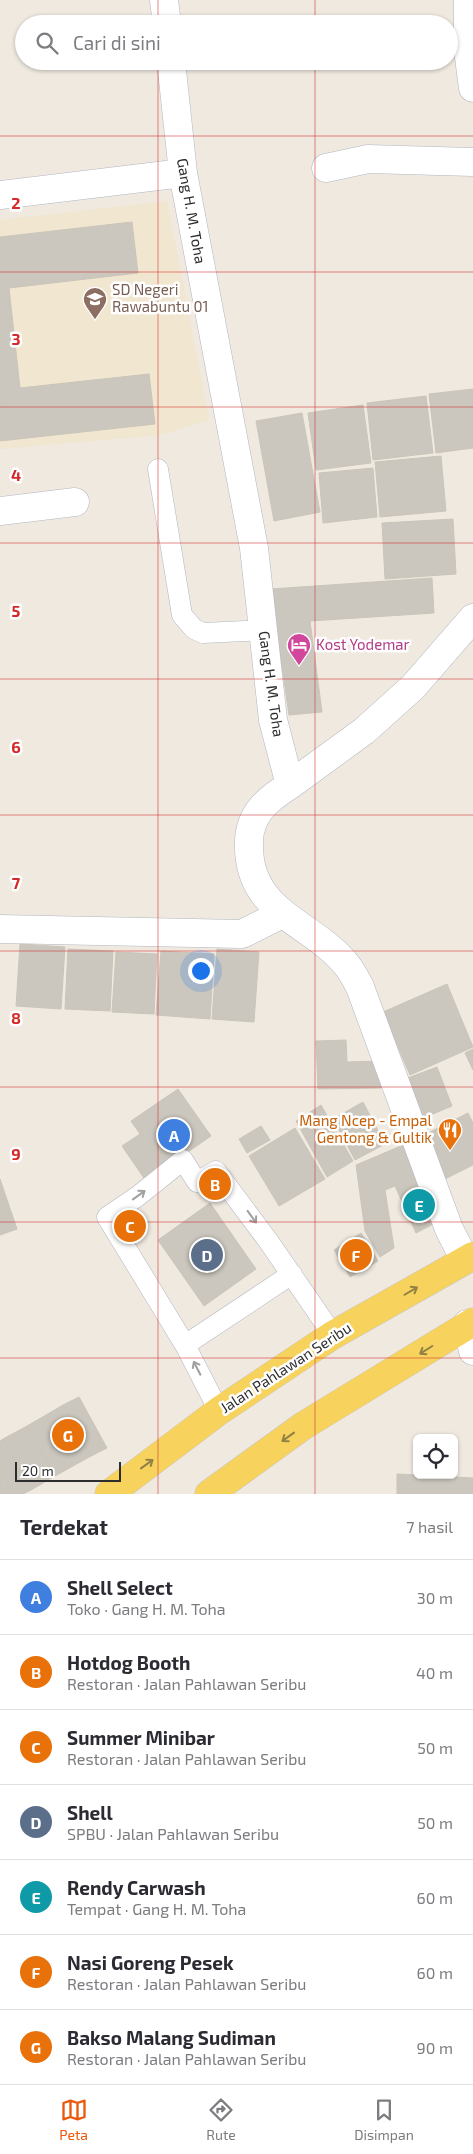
<!DOCTYPE html>
<html lang="id">
<meta charset="utf-8">
<style>
body{margin:0;font-family:"Exo 2",sans-serif;background:#f7f7f7;color:#2b2b33}
.controls{position:absolute;right:15px;bottom:15px;display:grid;overflow:hidden;border-radius:8px;box-shadow:0 1px 4px #0004}
.controls button{width:45px;height:45px;display:grid;place-items:center;padding:0;border:0;border-bottom:1px solid #e1e1e2;background:#fff;color:#2b2b33;font:25px sans-serif}
.scale{position:absolute;left:15px;bottom:12px;width:106px;box-sizing:border-box;padding-left:5px;border:2px solid #2d2d2d;border-top:0;font-size:14px;line-height:18px;white-space:nowrap;color:#2d2d2d;-webkit-text-stroke:4px #fff;paint-order:stroke}
.you{position:absolute;left:200px;top:970px;width:18px;height:18px;margin:-12px;border:4px solid #fff;border-radius:50%;background:#1a73e8;box-shadow:0 0 0 8px #1a73e833}
.badge{display:grid;place-items:center;width:32px;height:32px;border-radius:50%;background:#ea580c;color:#fff;font-size:16px;font-weight:700}
.pin{position:absolute;translate:-50% -50%;border:2px solid #fff;box-shadow:0 1px 5px #0006}
.list{margin:0;padding:0;list-style:none}
h2{display:flex;justify-content:space-between;align-items:center;height:65px;margin:0;padding:0 20px;font-size:21px}
h2 small{font-size:16px;font-weight:400;color:#7c7c81}
.list li{display:grid;grid-template-columns:32px 1fr auto;gap:15px;align-items:center;box-sizing:border-box;height:75px;padding:0 20px;border-top:1px solid #e1e1e2}
.list b{display:block;font-size:19px;white-space:nowrap}
.list p{margin:0;font-size:16px;white-space:nowrap;color:#7c7c81}
.list em{font-size:16px;font-style:normal;color:#7c7c81}
.icon{flex:none;width:28px;height:28px;fill:none;stroke:currentColor;stroke-width:2;stroke-linecap:round;stroke-linejoin:round}
.map{position:relative;flex:none;width:473px;height:1494px;overflow:hidden}
.search{position:absolute;background:#fff;box-shadow:0 1px 4px #0004;left:15px;right:15px;top:15px;height:55px;display:flex;align-items:center;gap:12px;box-sizing:border-box;padding:0 18px;border-radius:28px;color:#7c7c81;font-size:19px}
.sheet{height:590px;background:#fff}
nav{display:flex;justify-content:space-around;align-items:center;box-sizing:border-box;height:70px;border-top:1px solid #e1e1e2;background:#fff;font-size:14px;color:#7c7c81}
nav a{display:grid;justify-items:center;gap:2px}
nav .on{color:#ea580c}
.map>svg:first-child{display:block}
.education{fill:#f1e6cf}
.building{fill:#cbc7be;stroke:#cbc5b9}
.lines{fill:none;stroke-linecap:round;stroke-linejoin:round}
.lane-casing{stroke:#b3b6c1;stroke-width:21}
.street-casing{stroke:#b3b6c1;stroke-width:29}
.primary-casing{stroke:#c8c8c8;stroke-width:29}
.lane{stroke:#fff;stroke-width:20}
.street{stroke:#fff;stroke-width:28}
.primary{stroke:#f7d35d;stroke-width:28}
.oneway{stroke:#a0a0a0}
.oneway2{stroke:#928045}
.grid{fill:none;stroke:#d62828;stroke-width:1;stroke-opacity:0.55}
.labels{text-anchor:middle;stroke-width:5;stroke-linejoin:round;paint-order:stroke}
.street-label{font-size:15px;fill:#2d2d2d;stroke:#fff}
.education-label{font-size:15px;fill:#785e54;stroke:#fff;text-anchor:start}
.hotel-label{font-size:15px;fill:#b23c85;stroke:#fff;text-anchor:start}
.food-label{font-size:15px;fill:#c56008;stroke:#fff;text-anchor:end}
.grid-label{font-size:16px;text-anchor:middle;font-weight:bold;fill:#d62828;stroke:#fff;stroke-width:5;stroke-linejoin:round;paint-order:stroke}
</style>
<div class="map">
<svg width="473" height="1494" viewBox="0 0 473 1494">
<rect width="100%" height="100%" fill="#efe9e0"/>
<path class="education" d="M 167,201 L 209,420 L 161,435 L 0,449 L 0,220 Z"/>
<path class="building" d="M 132,222 L 138,273 L 9,288 L 20,388 L 149,374 L 155,424 L 0,441 L 0,237 Z
M 473,389 L 473,448 L 436,453 L 429,394 Z
M 426,396 L 433,453 L 373,460 L 367,403 Z
M 363,405 L 371,463 L 316,470 L 308,413 Z
M 302,413 L 320,512 L 274,521 L 256,421 Z
M 441,456 L 446,511 L 380,517 L 375,462 Z
M 373,468 L 377,517 L 323,523 L 319,473 Z
M 453,519 L 456,574 L 385,579 L 382,523 Z
M 432,578 L 434,613 L 310,621 L 322,712 L 289,715 L 271,589 Z
M 20,944 L 65,947 L 61,1009 L 16,1006 Z
M 68,949 L 113,951 L 110,1011 L 65,1009 Z
M 217,949 L 259,952 L 254,1022 L 212,1019 Z
M 161,951 L 214,954 L 210,1019 L 156,1015 Z
M 116,952 L 157,954 L 154,1014 L 112,1012 Z
M 447,984 L 473,1047 L 410,1075 L 383,1012 Z
M 346,1040 L 347,1062 L 380,1061 L 381,1088 L 318,1089 L 316,1041 Z
M 473,1049 L 473,1070 L 465,1053 Z
M 437,1067 L 452,1106 L 421,1119 L 405,1079 Z
M 178,1089 L 211,1136 L 146,1181 L 122,1146 L 140,1134 L 131,1121 Z
M 363,1102 L 385,1144 L 355,1160 L 333,1119 Z
M 321,1105 L 353,1161 L 327,1177 L 296,1121 Z
M 468,1113 L 473,1123 L 473,1165 L 441,1181 L 420,1137 Z
M 261,1126 L 270,1140 L 247,1153 L 239,1139 Z
M 295,1128 L 325,1179 L 279,1206 L 249,1156 Z
M 408,1143 L 441,1220 L 416,1233 L 395,1186 L 385,1190 L 394,1248 L 380,1257 L 365,1231 L 356,1165 Z
M 0,1179 L 17,1229 L 0,1235 Z
M 205,1182 L 226,1186 L 214,1194 Z
M 210,1203 L 256,1269 L 204,1306 L 158,1240 Z
M 129,1210 L 145,1230 L 130,1241 L 115,1220 Z
M 361,1233 L 378,1261 L 350,1277 L 334,1250 Z
M 79,1397 L 107,1448 L 91,1456 L 63,1405 Z
M 63,1405 L 91,1456 L 73,1466 L 46,1415 Z
M 46,1415 L 73,1466 L 55,1476 L 27,1426 Z
M 27,1426 L 55,1476 L 31,1490 L 3,1439 Z
M 3,1439 L 31,1490 L 23,1494 L 13,1494 L 0,1470 L 0,1441 Z
M 0,1470 L 13,1494 L 0,1494 Z
M 397,1474 L 473,1478 L 473,1494 L 397,1494 Z"/>
<g class="lines">
<g class="lane-casing">
<path id="lane" d="M 158,469 L 182,615 L 194,629 L 203,633 L 264,630
M 185,1345 L 292,1274
M 219,1411 L 185,1345 L 107,1217 L 138,1196 L 183,1160 L 197,1182 L 216,1171 L 269,1242 L 333,1335"/>
</g>
<g class="street-casing">
<path id="street" d="M 164,0 L 167,24
M 468,0 L 468,50 L 473,88
M 171,61 L 183,173 L 254,548 L 273,720 L 290,785 C 268,799 250,813 249,841 C 246,915 314,921 349,968 C 353,974 357,981 360,987 L 449,1229 L 465,1260
M 326,168 L 368,159 L 473,162
M 0,195 L 183,173
M 0,511 L 75,502
M 290,785 L 364,731 L 413,687 L 473,618
M 0,929 L 242,934 L 282,914
M 467,1324 L 473,1351"/>
</g>
<g class="primary-casing">
<path id="primary" d="M 109,1494 L 219,1411 L 333,1335 L 473,1256
M 209,1494 L 303,1426 L 473,1322"/>
</g>
<use href="#lane" class="lane"/>
<use href="#street" class="street"/>
<use href="#primary" class="primary"/>
</g>
<defs><path id="oneway-shaft" d="M-6 0H5M1.5-3L5.5 0L1.5 3" fill="none" stroke-width="1.6" stroke-linecap="round" stroke-linejoin="round" transform="scale(1.25)"/></defs>
<g class="oneway">
<use href="#oneway-shaft" transform="translate(139 1195) rotate(-36)"/>
<use href="#oneway-shaft" transform="translate(252 1217) rotate(54)"/>
<use href="#oneway-shaft" transform="translate(197 1368) rotate(-117)"/>
</g>
<g class="oneway2">
<use href="#oneway-shaft" transform="translate(411 1291) rotate(-30)"/>
<use href="#oneway-shaft" transform="translate(426 1350) rotate(148)"/>
<use href="#oneway-shaft" transform="translate(288 1437) rotate(144)"/>
<use href="#oneway-shaft" transform="translate(147 1464) rotate(-36)"/>
</g>
<path class="grid" d="M 158,0 L 158,24M 315,0 L 315,24M 158,61 L 158,1494M 315,61 L 315,1494M 0,136 L 473,136M 0,272 L 473,272M 0,407 L 473,407M 0,543 L 473,543M 0,679 L 473,679M 0,815 L 473,815M 0,951 L 473,951M 0,1087 L 473,1087M 0,1222 L 473,1222M 0,1358 L 473,1358"/>
<defs>
<g id="school-pin" transform="scale(1.25)"><path d="M0 17L-7.5 6A9.5 9.5 0 1 1 7.5 6Z" fill="#8d6e63" stroke="#fff"/><path d="M0-5L7-2L0 1L-7-2ZM-4 1L0 2.5L4 1V4Q0 6-4 4Z" fill="#fff"/></g>
<g id="hotel-pin" transform="scale(1.25)"><path d="M0 17L-7.5 6A9.5 9.5 0 1 1 7.5 6Z" fill="#d1479c" stroke="#fff"/><path d="M-6-4.5h1.5V1H6V5H4.5V3h-9V5H-6ZM-4 0a1.8 1.8 0 1 1 3.6 0ZM.5 0V-2.5h3Q6-2.5 6 0Z" fill="#fff"/></g>
<g id="restaurant-pin" transform="scale(1.25)"><path d="M0 17L-7.5 6A9.5 9.5 0 1 1 7.5 6Z" fill="#e8710a" stroke="#fff"/><path d="M-5-6h1v4h1v-4h1v4h1v-4h1v5L-1.5 .5V6h-2V.5L-5-1ZM5-6V6H3V1.5H1.5Q1.5-4 5-6Z" fill="#fff"/></g>
</defs>
<g fill-rule="evenodd">
<use href="#school-pin" x="95" y="299"/>
<use href="#hotel-pin" x="299" y="645"/>
<use href="#restaurant-pin" x="450" y="1130"/>
</g>
<g class="labels">
<g class="street-label">
<text transform="translate(191 211) rotate(80)" y="5">Gang H. M. Toha</text>
<text transform="translate(271 684) rotate(82)" y="5">Gang H. M. Toha</text>
<text transform="translate(286 1368) rotate(-33)" y="5">Jalan Pahlawan Seribu</text>
</g>
<g class="education-label">
<text x="112" y="295">SD Negeri<tspan x="112" dy="17">Rawabuntu 01</tspan></text>
</g>
<g class="hotel-label">
<text x="316" y="650">Kost Yodemar</text>
</g>
<g class="food-label">
<text x="432" y="1126">Mang Ncep - Empal<tspan x="432" dy="17">Gentong &amp; Gultik</tspan></text>
</g>
</g>
<g class="grid-label">
<text x="16" y="209">2</text>
<text x="16" y="345">3</text>
<text x="16" y="481">4</text>
<text x="16" y="617">5</text>
<text x="16" y="753">6</text>
<text x="16" y="889">7</text>
<text x="16" y="1024">8</text>
<text x="16" y="1160">9</text>
</g>
</svg>
<div class="controls">
<button><svg class="icon" aria-label="locate" viewBox="0 0 24 24"><circle cx="12" cy="12" r="6"/><path d="M12 2v4M12 18v4M2 12h4M18 12h4"/></svg></button>
</div>
<div class="scale">20 m</div>
<div class="you"></div>
<div class="pin badge" style="left:174px;top:1135px;background:#3f7fe0">A</div>
<div class="pin badge" style="left:215px;top:1184px;background:#e8710a">B</div>
<div class="pin badge" style="left:130px;top:1226px;background:#e8710a">C</div>
<div class="pin badge" style="left:207px;top:1255px;background:#5c6f8a">D</div>
<div class="pin badge" style="left:419px;top:1205px;background:#0f9aa8">E</div>
<div class="pin badge" style="left:356px;top:1255px;background:#e8710a">F</div>
<div class="pin badge" style="left:68px;top:1435px;background:#e8710a">G</div>
<div class="search"><svg class="icon" aria-label="search" viewBox="0 0 24 24"><circle cx="10" cy="10" r="6"/><path d="M15 15l6 6"/></svg>Cari di sini</div>
</div>
<section class="sheet">
<h2>Terdekat<small>7 hasil</small></h2>
<ul class="list">
<li><span class="badge" style="background:#3f7fe0">A</span><div><b>Shell Select</b><p>Toko · Gang H. M. Toha</p></div><em>30 m</em></li>
<li><span class="badge" style="background:#e8710a">B</span><div><b>Hotdog Booth</b><p>Restoran · Jalan Pahlawan Seribu</p></div><em>40 m</em></li>
<li><span class="badge" style="background:#e8710a">C</span><div><b>Summer Minibar</b><p>Restoran · Jalan Pahlawan Seribu</p></div><em>50 m</em></li>
<li><span class="badge" style="background:#5c6f8a">D</span><div><b>Shell</b><p>SPBU · Jalan Pahlawan Seribu</p></div><em>50 m</em></li>
<li><span class="badge" style="background:#0f9aa8">E</span><div><b>Rendy Carwash</b><p>Tempat · Gang H. M. Toha</p></div><em>60 m</em></li>
<li><span class="badge" style="background:#e8710a">F</span><div><b>Nasi Goreng Pesek</b><p>Restoran · Jalan Pahlawan Seribu</p></div><em>60 m</em></li>
<li><span class="badge" style="background:#e8710a">G</span><div><b>Bakso Malang Sudiman</b><p>Restoran · Jalan Pahlawan Seribu</p></div><em>90 m</em></li>
</ul>
</section>
<nav>
<a class="on"><svg class="icon" aria-label="map" viewBox="0 0 24 24"><path d="M3 6l6-2 6 2 6-2v14l-6 2-6-2-6 2zM9 4v14M15 6v14"/></svg>Peta</a>
<a><svg class="icon" aria-label="directions" viewBox="0 0 24 24"><path d="M12 3l9 9-9 9-9-9zM9 14v-3h6M13 9l2 2-2 2"/></svg>Rute</a>
<a><svg class="icon" aria-label="saved" viewBox="0 0 24 24"><path d="M7 4h10v16l-5-4-5 4z"/></svg>Disimpan</a>
</nav>
